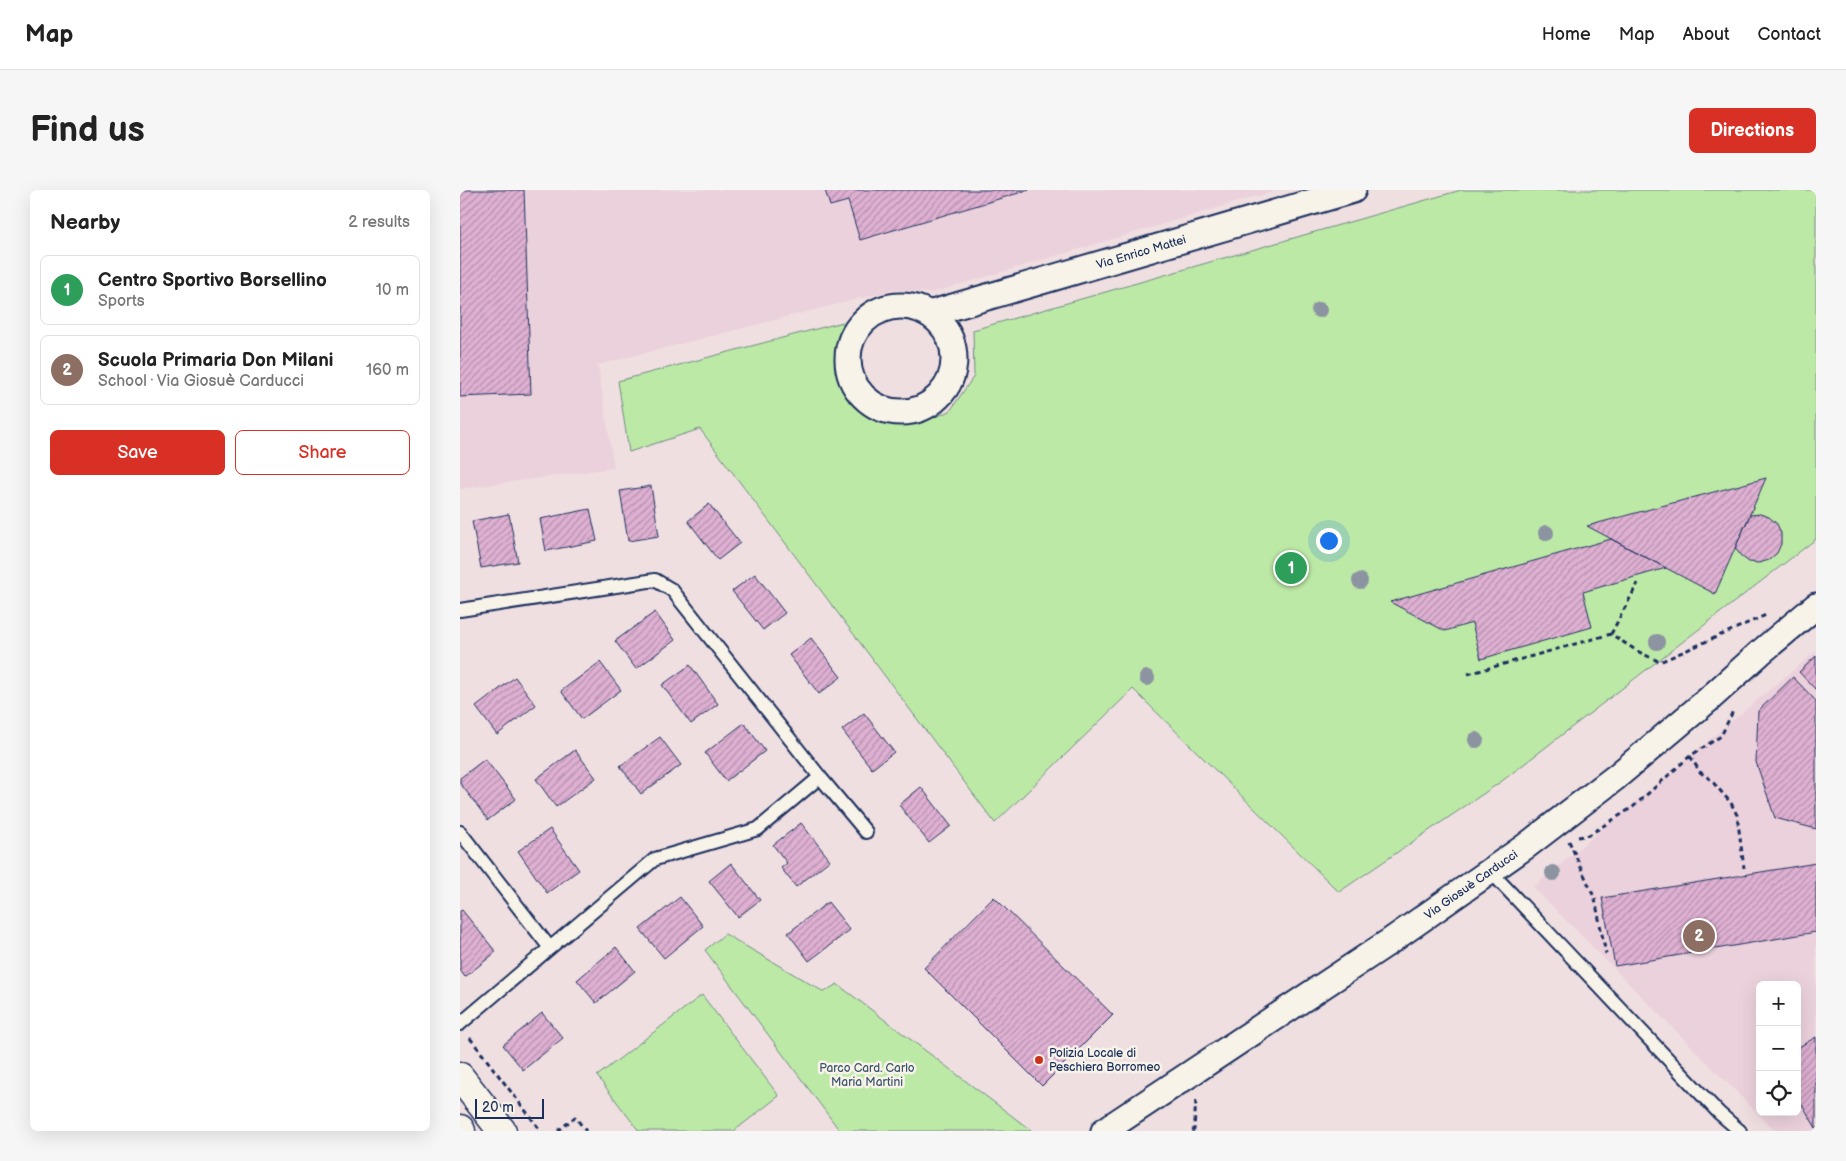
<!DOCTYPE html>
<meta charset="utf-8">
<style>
body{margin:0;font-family:"Balsamiq Sans",sans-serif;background:#f6f6f6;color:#222}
.controls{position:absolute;right:15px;bottom:15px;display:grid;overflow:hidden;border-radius:8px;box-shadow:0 5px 20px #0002}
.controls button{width:45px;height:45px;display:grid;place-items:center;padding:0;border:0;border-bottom:1px solid #e0e0e0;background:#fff;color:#222;font:25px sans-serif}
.scale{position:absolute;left:15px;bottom:12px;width:69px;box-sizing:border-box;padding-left:5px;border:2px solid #1b2f5e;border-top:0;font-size:14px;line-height:18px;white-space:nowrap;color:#1b2f5e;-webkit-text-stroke:4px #f7f3e8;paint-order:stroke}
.you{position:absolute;left:868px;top:350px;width:18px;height:18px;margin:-12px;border:4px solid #fff;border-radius:50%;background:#1a73e8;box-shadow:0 0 0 8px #1a73e833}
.badge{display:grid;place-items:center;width:32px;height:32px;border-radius:50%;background:#d93025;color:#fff;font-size:16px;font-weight:700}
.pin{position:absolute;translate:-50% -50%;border:2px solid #fff;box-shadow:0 1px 5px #0006}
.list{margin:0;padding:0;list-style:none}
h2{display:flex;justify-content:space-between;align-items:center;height:65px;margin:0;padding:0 20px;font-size:21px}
h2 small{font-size:16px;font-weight:400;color:#767676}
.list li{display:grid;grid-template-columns:32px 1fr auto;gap:15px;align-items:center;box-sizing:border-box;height:70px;margin:0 10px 10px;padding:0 10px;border:1px solid #e0e0e0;border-radius:8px}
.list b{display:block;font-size:19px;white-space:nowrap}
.list p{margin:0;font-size:16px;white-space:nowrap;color:#767676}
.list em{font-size:16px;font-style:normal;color:#767676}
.actions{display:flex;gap:10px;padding:15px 20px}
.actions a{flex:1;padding:11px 0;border:1px solid #d93025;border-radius:8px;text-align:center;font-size:18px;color:#d93025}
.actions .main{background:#d93025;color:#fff}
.icon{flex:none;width:28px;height:28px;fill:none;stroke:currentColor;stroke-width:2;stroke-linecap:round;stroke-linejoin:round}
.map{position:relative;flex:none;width:1356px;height:941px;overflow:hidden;border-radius:8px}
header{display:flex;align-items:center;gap:30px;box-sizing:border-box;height:70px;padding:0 25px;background:#fff;border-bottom:1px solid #e0e0e0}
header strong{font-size:24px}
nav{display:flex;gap:28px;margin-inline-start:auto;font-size:18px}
.intro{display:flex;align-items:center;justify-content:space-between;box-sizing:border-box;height:120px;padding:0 30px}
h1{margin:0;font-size:35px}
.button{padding:12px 22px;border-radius:8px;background:#d93025;color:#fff;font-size:18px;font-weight:700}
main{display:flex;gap:30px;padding:0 30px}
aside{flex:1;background:#fff;border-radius:8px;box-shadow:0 5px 20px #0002}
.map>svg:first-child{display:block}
.built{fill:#ebd1dc;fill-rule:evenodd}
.green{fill:#bde9a6;stroke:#6c8c82}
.building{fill:url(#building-hatch);stroke:#1b2f5e}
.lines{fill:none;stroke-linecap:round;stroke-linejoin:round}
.lane-casing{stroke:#1b2f5e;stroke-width:16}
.street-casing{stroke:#1b2f5e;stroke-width:29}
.secondary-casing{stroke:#1b2f5e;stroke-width:31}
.path{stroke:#1b2f5e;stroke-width:3;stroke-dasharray:5 4;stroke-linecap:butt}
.lane{stroke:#f7f3e8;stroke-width:12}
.street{stroke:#f7f3e8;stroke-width:25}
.secondary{stroke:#f7f3e8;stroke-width:28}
.tree{fill:#8c93a1}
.poi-dot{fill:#c8321e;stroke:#f7f3e8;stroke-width:2}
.labels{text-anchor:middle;stroke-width:5;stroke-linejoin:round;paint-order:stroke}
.street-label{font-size:12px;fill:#1b2f5e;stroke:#f7f3e8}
.poi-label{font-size:12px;fill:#1b2f5e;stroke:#f7f3e8;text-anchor:start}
.park-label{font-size:12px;fill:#3b546c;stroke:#f7f3e8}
</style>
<header>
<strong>Map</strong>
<nav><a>Home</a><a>Map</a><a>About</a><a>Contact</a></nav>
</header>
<div class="intro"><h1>Find us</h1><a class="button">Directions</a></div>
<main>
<aside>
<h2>Nearby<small>2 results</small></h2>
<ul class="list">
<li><span class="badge" style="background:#2e9e5b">1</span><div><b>Centro Sportivo Borsellino</b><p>Sports</p></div><em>10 m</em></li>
<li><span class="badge" style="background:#8d6e63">2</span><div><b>Scuola Primaria Don Milani</b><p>School · Via Giosuè Carducci</p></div><em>160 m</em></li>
</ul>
<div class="actions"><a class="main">Save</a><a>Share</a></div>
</aside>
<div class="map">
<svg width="1356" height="941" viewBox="0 0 1356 941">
<defs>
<pattern id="building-hatch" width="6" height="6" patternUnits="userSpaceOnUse" patternTransform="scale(1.25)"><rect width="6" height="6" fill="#dfb0d2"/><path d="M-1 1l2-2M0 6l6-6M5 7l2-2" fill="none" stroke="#b490ae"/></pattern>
</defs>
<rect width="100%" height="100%" fill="#f0dfe1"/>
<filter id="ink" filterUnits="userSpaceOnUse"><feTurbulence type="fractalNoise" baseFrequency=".02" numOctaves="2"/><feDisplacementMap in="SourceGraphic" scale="10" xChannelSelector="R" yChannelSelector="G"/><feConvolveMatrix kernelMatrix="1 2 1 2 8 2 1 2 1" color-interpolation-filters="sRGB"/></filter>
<g filter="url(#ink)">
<path class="built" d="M 0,0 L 818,0 L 471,103 L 433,100 L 138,175 L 154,278 L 0,299 Z
M 1356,461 L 1356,941 L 1315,941 L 1073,697 ZM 1300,795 L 1337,795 L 1337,922 L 1300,922 Z"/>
<path class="green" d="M 1001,0 L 1356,0 L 1356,349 L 1042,591 L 879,702 L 673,499 L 535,633 L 240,239 L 169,262 L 158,191 L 383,132 L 376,182 L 405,225 L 455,235 L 490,221 L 514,186 L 513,140 Z
M 265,744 L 364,802 L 377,794 L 572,941 L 380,941 L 245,760 Z
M 242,805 L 319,906 L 274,941 L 179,941 L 137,886 Z"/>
<path class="building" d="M 0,0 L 64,0 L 71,204 L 0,207 Z
M 365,0 L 569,0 L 400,50 L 388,11 L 370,16 Z
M 1306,288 L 1255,404 L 1127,336 Z
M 191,296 L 199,346 L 168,351 L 160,301 Z
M 249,314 L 280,353 L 258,370 L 228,331 Z
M 130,319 L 137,351 L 86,361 L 80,329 Z
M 49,324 L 58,372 L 21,378 L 12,331 Z
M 1300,324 L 1309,327 L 1317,334 L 1321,343 L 1321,354 L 1317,363 L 1309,370 L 1299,373 L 1289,372 L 1281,366 L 1275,358 L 1290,325 Z
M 1151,349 L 1206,378 L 1123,402 L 1132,437 L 1021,469 L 1012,433 L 985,441 L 930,412 Z
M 295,384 L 325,423 L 303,440 L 272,401 Z
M 195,422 L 215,450 L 176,479 L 155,451 Z
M 351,448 L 381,487 L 359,504 L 329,465 Z
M 1356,466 L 1356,500 L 1339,482 Z
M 140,472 L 161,500 L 122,529 L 101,501 Z
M 230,475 L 258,514 L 231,534 L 202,495 Z
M 55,487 L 76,515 L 37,545 L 16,517 Z
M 1333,487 L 1356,511 L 1356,639 L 1315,628 L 1296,572 L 1298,521 Z
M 404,523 L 434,562 L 412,579 L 382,540 Z
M 284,533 L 305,561 L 266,591 L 245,563 Z
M 200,547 L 221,575 L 181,604 L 160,576 Z
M 115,560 L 136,588 L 96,617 L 76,589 Z
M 25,569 L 56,609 L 28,630 L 0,593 L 0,588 Z
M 461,597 L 491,636 L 469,653 L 439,615 Z
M 341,633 L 370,670 L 336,697 L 321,678 L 327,673 L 313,655 Z
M 90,639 L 119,680 L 87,703 L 58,661 Z
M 271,673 L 300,710 L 278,727 L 249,691 Z
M 1356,673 L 1356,742 L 1155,776 L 1142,708 Z
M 220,707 L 243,736 L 204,768 L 180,739 Z
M 534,707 L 653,825 L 582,896 L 464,778 Z
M 368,712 L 390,740 L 349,771 L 328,743 Z
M 2,720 L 36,762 L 5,787 L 0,780 L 0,721 Z
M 156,757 L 175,781 L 136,813 L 117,790 Z
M 82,823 L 103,848 L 63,880 L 43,855 Z
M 1356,847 L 1356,938 L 1337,906 L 1337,858 Z"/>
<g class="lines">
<g class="lane-casing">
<path id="lane" d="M 0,420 L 195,390 L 212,400 L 360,587 L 406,642
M 0,642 L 90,758
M 1030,681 L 1259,923 L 1280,941
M 0,834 L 195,669 L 298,639 L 360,587"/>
</g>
<g class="street-casing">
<g id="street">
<circle cx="441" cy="169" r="53"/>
<path id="s1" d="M 469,124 L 893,0"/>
<path id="s2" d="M 644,941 L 929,752 L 1066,656 L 1156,587 L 1249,509 L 1301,462 L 1356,416"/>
</g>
</g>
<g class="secondary-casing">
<path id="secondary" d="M 0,887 L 42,941
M 0,939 L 1,941"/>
</g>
<path class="path" d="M 1151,444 L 1178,393
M 1008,484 L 1151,444 L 1177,461 L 1200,472 L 1306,425
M 1230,566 L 1240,582 L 1251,590 L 1271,613 L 1277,625 L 1284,678
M 1118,647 L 1129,645 L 1173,617 L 1230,566 L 1261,546 L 1273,521
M 1109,651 L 1135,709 L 1146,764
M 10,848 L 81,941
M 98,941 L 115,927 L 126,941
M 732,941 L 734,940 L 736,908"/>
<use href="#lane" class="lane"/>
<use href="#street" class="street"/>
<use href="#secondary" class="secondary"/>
</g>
<g class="tree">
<circle cx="859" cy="120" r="8"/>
<circle cx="1086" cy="343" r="8"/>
<circle cx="900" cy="391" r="8"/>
<circle cx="1197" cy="452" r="8"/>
<circle cx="687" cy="488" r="8"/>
<circle cx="1016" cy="550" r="8"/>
<circle cx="1093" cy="683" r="8"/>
</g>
</g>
<circle class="poi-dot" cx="579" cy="870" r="5"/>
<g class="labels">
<g class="street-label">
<text dy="4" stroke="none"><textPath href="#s1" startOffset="221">Via Enrico Mattei</textPath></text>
<text dy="4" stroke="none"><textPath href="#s2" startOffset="442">Via Giosuè Carducci</textPath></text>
</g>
<g class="poi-label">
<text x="589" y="867">Polizia Locale di<tspan x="589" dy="14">Peschiera Borromeo</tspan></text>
</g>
<g class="park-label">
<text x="407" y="882">Parco Card. Carlo<tspan x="407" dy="14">Maria Martini</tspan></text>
</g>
</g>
</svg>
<div class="controls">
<button>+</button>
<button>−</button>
<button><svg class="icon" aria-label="locate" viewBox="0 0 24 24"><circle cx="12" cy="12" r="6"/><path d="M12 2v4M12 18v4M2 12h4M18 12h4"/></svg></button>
</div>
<div class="scale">20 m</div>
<div class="you"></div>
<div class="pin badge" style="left:831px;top:378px;background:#2e9e5b">1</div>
<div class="pin badge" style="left:1239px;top:746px;background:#8d6e63">2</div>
</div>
</main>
